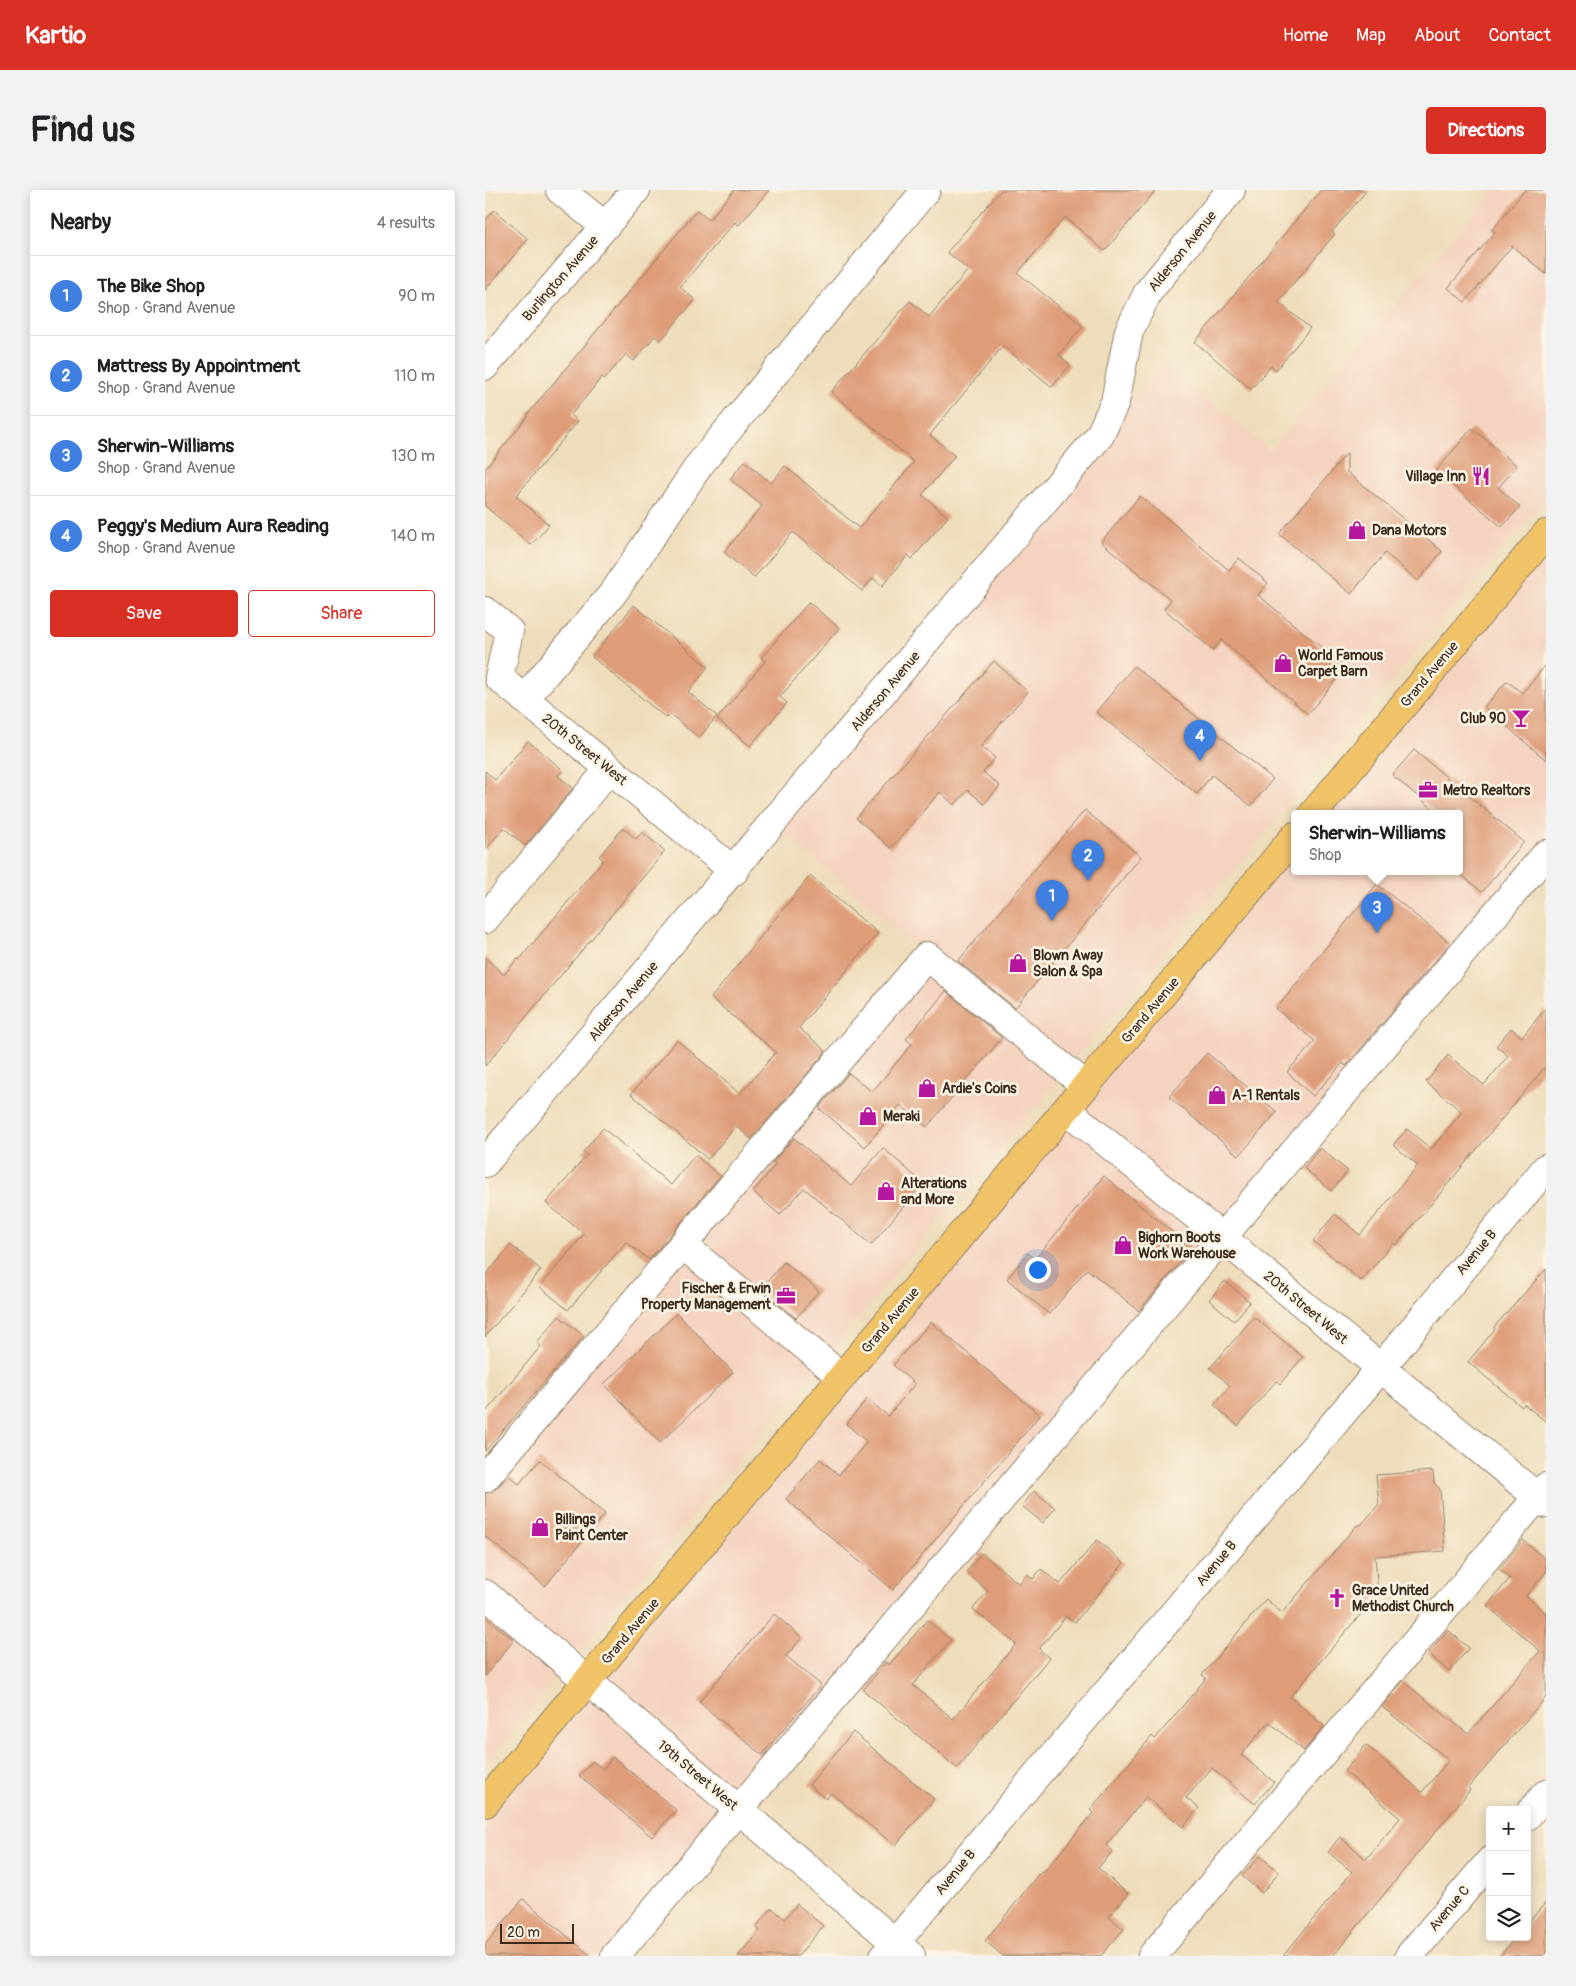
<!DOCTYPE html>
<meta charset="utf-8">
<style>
body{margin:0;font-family:Pangolin,sans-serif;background:#f2f2f2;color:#202124}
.controls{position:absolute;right:15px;bottom:15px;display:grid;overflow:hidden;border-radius:5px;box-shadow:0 2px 12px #0003}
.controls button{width:45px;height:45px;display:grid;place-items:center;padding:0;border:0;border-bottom:1px solid #e0e0e0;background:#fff;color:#202124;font:25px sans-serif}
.scale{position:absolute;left:15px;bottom:12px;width:74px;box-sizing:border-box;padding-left:5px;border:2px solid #3b2a1e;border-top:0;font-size:14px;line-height:18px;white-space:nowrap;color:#3b2a1e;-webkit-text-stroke:4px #fcf5e5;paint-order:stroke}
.you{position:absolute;left:552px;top:1079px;width:18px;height:18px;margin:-12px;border:4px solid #fff;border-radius:50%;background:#1a73e8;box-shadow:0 0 0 8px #1a73e833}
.badge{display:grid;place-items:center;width:32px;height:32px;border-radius:50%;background:#d93025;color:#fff;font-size:16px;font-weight:700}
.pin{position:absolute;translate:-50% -41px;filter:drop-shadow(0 1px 2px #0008)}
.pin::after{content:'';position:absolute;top:26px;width:18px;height:15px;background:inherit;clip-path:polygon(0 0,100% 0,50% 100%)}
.popup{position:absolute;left:806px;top:620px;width:172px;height:65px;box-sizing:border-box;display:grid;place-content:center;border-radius:5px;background:#fff;filter:drop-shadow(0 1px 4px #0005);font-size:16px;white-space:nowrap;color:#757577}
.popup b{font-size:19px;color:#202124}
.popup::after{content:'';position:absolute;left:50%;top:100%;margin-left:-10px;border:10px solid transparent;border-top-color:#fff}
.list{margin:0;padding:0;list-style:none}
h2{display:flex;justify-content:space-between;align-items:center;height:65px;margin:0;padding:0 20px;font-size:21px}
h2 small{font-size:16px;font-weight:400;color:#757577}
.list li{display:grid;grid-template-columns:32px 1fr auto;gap:15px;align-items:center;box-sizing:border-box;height:80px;padding:0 20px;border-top:1px solid #e0e0e0}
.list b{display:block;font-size:19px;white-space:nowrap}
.list p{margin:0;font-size:16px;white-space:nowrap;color:#757577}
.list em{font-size:16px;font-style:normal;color:#757577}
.actions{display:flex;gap:10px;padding:15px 20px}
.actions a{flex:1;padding:11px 0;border:1px solid #d93025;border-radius:5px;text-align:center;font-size:18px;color:#d93025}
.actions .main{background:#d93025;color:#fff}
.icon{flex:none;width:28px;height:28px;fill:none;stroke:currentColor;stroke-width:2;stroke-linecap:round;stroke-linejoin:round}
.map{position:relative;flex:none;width:1061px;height:1766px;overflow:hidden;border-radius:5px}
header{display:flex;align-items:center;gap:30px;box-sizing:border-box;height:70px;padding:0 25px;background:#d93025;color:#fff}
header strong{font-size:24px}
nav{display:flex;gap:28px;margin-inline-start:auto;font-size:18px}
.intro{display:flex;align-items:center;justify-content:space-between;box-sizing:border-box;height:120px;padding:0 30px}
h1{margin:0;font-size:35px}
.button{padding:12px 22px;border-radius:5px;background:#d93025;color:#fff;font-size:18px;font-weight:700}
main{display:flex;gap:30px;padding:0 30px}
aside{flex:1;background:#fff;border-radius:5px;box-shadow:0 2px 12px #0003}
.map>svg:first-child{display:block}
.built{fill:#f4d3c0}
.building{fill:#de9c78}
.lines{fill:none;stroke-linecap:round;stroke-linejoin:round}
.minor-casing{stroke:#94846c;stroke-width:30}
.major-casing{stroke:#94846c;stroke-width:30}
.minor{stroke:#fff;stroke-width:28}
.major{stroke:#f0c369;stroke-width:28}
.labels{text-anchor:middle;stroke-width:5;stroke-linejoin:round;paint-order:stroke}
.street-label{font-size:14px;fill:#3b2a1e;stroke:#fcf5e5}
.poi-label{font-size:14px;font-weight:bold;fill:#3b2a1e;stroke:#fcf5e5;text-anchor:start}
</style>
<header>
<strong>Kartio</strong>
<nav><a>Home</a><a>Map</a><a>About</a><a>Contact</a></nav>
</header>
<div class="intro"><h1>Find us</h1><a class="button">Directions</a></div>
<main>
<aside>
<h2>Nearby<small>4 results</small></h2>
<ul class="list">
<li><span class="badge" style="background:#3f7fe0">1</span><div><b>The Bike Shop</b><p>Shop · Grand Avenue</p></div><em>90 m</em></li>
<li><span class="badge" style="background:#3f7fe0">2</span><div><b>Mattress By Appointment</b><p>Shop · Grand Avenue</p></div><em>110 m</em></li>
<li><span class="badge" style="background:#3f7fe0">3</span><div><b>Sherwin-Williams</b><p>Shop · Grand Avenue</p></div><em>130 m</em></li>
<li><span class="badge" style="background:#3f7fe0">4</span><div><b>Peggy's Medium Aura Reading</b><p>Shop · Grand Avenue</p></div><em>140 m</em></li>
</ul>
<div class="actions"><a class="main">Save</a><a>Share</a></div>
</aside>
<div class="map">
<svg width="1061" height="1766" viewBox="0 0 1061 1766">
<rect width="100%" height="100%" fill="#fcf5e5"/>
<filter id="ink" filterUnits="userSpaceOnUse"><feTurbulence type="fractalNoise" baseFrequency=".02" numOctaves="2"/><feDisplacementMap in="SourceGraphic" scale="10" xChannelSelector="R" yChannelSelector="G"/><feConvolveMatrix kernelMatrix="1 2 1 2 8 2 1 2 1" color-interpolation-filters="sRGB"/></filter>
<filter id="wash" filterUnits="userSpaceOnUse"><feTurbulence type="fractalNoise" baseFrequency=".0096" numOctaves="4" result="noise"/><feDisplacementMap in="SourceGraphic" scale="20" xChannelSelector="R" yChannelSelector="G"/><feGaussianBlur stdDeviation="1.12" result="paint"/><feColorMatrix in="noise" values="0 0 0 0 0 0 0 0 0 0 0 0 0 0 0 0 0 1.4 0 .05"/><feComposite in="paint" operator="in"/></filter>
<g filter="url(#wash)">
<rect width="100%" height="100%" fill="#edb"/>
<path class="built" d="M 1009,0 L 1061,0 L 1061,307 L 0,1574 L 0,1288 L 442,766 L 289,634 L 615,245 L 680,175 L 785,260 Z
M 1061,344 L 1061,663 L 130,1766 L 0,1766 L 0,1613 L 809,646 L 810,682 L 974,682 L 974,624 L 828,624 Z"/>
<g id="blocks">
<path class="building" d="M 249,0 L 284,0 L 254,35 L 250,32 L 195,97 L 210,110 L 175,151 L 170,146 L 149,171 L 141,164 L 120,189 L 117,187 L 86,225 L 93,231 L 31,306 L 64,335 L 46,355 L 0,316 L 0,279 L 43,226 L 42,225 L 212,20 L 224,30 Z
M 516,0 L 671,0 L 620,61 L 580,27 L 533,83 L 598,136 L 574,165 L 585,175 L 567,197 L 518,156 L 479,203 L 445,245 L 470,266 L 437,305 L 463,327 L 427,369 L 423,365 L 397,396 L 388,388 L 377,401 L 308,342 L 269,388 L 239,362 L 277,316 L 245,289 L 260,271 L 286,293 L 300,276 L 374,338 L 429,272 L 346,202 L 425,111 L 444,127 L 483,80 L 462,62 Z
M 836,0 L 882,0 L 847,42 L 850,44 L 793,112 L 825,138 L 791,180 L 786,176 L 766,199 L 710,152 Z
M 1040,0 L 1061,0 L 1061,84 L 1027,56 L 980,112 L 963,98 L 1010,42 L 1007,40 Z
M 9,20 L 43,49 L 0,100 L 0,31 Z
M 987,238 L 1032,276 L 1013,298 L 1035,317 L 1017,337 L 951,281 Z
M 862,263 L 862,282 L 957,361 L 933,391 L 900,363 L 866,404 L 794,344 Z
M 655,306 L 744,380 L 754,368 L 783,393 L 773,405 L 861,478 L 823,524 L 736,450 L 728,460 L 679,419 L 686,410 L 616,352 Z
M 324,412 L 354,438 L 295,507 L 302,513 L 265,556 L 232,529 L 280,471 L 276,468 Z
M 149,415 L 223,477 L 203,502 L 232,526 L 214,548 L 185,524 L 181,528 L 107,467 Z
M 509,471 L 543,502 L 496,556 L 510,568 L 498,582 L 515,596 L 499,614 L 483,600 L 469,615 L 455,602 L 406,658 L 371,628 Z
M 1061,475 L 1061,570 L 999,517 L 1022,491 L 1037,503 Z
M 649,476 L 788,589 L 766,616 L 727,585 L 712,604 L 611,522 Z
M 43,551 L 78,580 L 73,586 L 88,598 L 40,656 L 19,638 L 0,660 L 0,581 L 10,590 Z
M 929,560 L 1039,652 L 997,702 L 974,683 L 974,624 L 954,624 L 907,585 Z
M 600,620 L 656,667 L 530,818 L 473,771 Z
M 138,638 L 151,649 L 157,642 L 180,661 L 0,876 L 0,767 L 19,785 L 32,769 L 34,770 L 118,670 L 114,666 Z
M 325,686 L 393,743 L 314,838 L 340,860 L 340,863 L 266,949 L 251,936 L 223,969 L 146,904 L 192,850 L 255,904 L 291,862 L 226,808 Z
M 892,694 L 965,753 L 861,876 L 858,873 L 828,906 L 802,882 L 830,851 L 791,819 Z
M 461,801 L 517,848 L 442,937 L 415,915 L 380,957 L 334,918 L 364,883 L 387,902 L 427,854 L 421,849 Z
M 1061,818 L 1061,876 L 947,1013 L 911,1055 L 908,1053 L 876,1091 L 828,1051 L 850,1024 L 875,1045 L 933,975 L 908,955 L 922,939 L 946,959 L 977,922 L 941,892 L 963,865 L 999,895 L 1023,866 L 1011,856 L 1026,838 L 1037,847 Z
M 722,863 L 792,922 L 754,966 L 684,907 Z
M 118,938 L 186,995 L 210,965 L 235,986 L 164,1070 L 141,1052 L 83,1120 L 55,1097 L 99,1044 L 61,1013 L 102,965 L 98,962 Z
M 309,948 L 366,996 L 398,958 L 438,993 L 386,1055 L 319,998 L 295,1025 L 268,1002 L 291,974 L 288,972 Z
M 835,958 L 863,981 L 846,1001 L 819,978 Z
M 619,986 L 707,1058 L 654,1121 L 602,1079 L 564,1124 L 522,1089 L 543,1063 L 550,1069 Z
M 26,1055 L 56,1080 L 0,1147 L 0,1086 Z
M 299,1072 L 334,1101 L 311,1128 L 276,1099 Z
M 1061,1079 L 1061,1232 L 1039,1214 L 1037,1217 L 983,1172 L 1010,1139 L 1009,1137 Z
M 740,1091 L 765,1112 L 749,1131 L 724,1110 Z
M 192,1123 L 248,1182 L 175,1253 L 119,1194 Z
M 74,1126 L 99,1146 L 0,1261 L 0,1223 L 56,1156 L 52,1152 Z
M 769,1127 L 818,1167 L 795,1194 L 791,1191 L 753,1236 L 729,1215 L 745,1196 L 725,1178 Z
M 446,1132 L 555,1225 L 408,1400 L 301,1309 L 335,1269 L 354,1285 L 382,1252 L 361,1234 L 382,1209 L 403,1226 L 430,1194 L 408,1175 Z
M 55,1270 L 120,1324 L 60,1396 L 0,1346 L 0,1303 L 12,1298 L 23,1285 L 34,1294 Z
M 948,1281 L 949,1293 L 955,1299 L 960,1361 L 890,1366 L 893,1404 L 805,1507 L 839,1536 L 819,1561 L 784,1532 L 756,1565 L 789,1592 L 770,1614 L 727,1578 L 701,1608 L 714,1618 L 698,1637 L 661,1607 L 621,1655 L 628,1661 L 613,1678 L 643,1704 L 624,1727 L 639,1739 L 616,1766 L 518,1766 L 500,1751 L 556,1681 L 558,1683 L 608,1623 L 605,1620 L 667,1546 L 670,1549 L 721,1488 L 717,1485 L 781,1409 L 797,1423 L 872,1335 L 876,1335 L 894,1314 L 891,1285 Z
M 549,1301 L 570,1318 L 558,1333 L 537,1316 Z
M 612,1350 L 639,1373 L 590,1432 L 581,1426 L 554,1459 L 564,1468 L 472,1578 L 378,1500 L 401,1472 L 404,1475 L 442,1430 L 466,1450 L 428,1495 L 468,1529 L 531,1454 L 488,1419 L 503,1401 L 481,1382 L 497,1363 L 534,1394 L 542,1384 L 548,1389 L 556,1379 L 575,1394 Z
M 1038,1350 L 1061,1370 L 1061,1382 L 1041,1406 L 1061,1423 L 1061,1507 L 983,1598 L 985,1600 L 848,1766 L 798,1766 L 867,1682 L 843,1662 L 855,1647 L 881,1669 L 915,1628 L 859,1581 L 881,1555 L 937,1602 L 964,1570 L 897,1517 L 918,1491 L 983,1544 L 1055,1461 L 1002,1416 L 1025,1388 L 1014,1379 Z
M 289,1424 L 317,1448 L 301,1466 L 336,1495 L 277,1565 L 214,1512 Z
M 0,1427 L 29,1450 L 0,1486 Z
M 963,1440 L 984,1458 L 964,1482 L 943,1463 Z
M 368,1542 L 449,1609 L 410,1656 L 346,1603 L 341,1609 L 324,1595 Z
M 128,1567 L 191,1620 L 167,1647 L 94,1586 L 108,1571 L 118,1579 Z
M 775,1666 L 794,1682 L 777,1703 L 757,1686 Z
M 38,1709 L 106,1766 L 0,1766 L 0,1755 Z
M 1061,1712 L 1061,1766 L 1015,1766 L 1031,1747 L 1042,1747 L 1042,1734 Z
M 312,1714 L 338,1736 L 313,1766 L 253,1766 L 275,1740 L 271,1737 L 287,1718 L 300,1729 Z"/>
</g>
</g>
<g filter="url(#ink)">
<use href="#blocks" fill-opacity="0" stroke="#94846c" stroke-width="1"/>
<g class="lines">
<g class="minor-casing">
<path id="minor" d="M 75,0 L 120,36
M 0,176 L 151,0
M 0,421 L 24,441 L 14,488 L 249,681
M 39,509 L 129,402 L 215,274 L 441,0
M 0,729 L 124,579
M 582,920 L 1061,1314
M 0,973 L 615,245 L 630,212 L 644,141 L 663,102 L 746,0
M 198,1055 L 357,1187
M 0,1288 L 442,766 L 601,896
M 0,1404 L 426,1766
M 1042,1626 L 1061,1604
M 130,1766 L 1061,664
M 399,1766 L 895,1179 L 1061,978
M 667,1766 L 1061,1297
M 924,1766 L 1005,1671"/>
</g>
<g class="major-casing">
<path id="major" d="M 828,624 L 1061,344
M 0,1613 L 810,646"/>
</g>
<use href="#minor" class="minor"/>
<use href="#major" class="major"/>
</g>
</g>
<defs>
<g id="restaurant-bare" transform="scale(1.5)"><path d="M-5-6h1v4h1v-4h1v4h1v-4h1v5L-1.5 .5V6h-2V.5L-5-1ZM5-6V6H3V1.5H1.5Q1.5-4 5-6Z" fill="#b5179e" stroke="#fcf5e5" stroke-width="2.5" paint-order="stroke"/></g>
<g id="shop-bare" transform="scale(1.5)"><path d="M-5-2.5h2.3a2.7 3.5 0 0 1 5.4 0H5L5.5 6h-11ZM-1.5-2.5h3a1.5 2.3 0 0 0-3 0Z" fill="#b5179e" stroke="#fcf5e5" stroke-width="2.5" paint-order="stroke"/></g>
<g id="bar-bare" transform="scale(1.5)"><path d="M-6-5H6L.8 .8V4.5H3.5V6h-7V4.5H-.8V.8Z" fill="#b5179e" stroke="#fcf5e5" stroke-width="2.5" paint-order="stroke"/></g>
<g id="office-bare" transform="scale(1.5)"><path d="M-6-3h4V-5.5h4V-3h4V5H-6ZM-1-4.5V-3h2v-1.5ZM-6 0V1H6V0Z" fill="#b5179e" stroke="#fcf5e5" stroke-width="2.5" paint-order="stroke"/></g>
<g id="church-bare" transform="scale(1.5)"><path d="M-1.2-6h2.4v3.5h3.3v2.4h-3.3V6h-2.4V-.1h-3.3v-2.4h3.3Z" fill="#b5179e" stroke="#fcf5e5" stroke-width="2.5" paint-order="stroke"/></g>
</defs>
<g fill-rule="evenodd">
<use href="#restaurant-bare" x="996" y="286"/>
<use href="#shop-bare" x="872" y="340"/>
<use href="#shop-bare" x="798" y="473"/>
<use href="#bar-bare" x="1036" y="528"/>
<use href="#office-bare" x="943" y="600"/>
<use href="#shop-bare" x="533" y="773"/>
<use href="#shop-bare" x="442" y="898"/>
<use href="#shop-bare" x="732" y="905"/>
<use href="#shop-bare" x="383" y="926"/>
<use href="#shop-bare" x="401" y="1001"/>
<use href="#shop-bare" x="638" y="1055"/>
<use href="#office-bare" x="301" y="1106"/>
<use href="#shop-bare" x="55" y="1337"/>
<use href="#church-bare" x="852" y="1408"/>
</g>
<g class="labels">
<g class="street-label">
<text transform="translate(697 61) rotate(-51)" y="5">Alderson Avenue</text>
<text transform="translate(75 88) rotate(-49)" y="5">Burlington Avenue</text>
<text transform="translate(944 484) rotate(-50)" y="5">Grand Avenue</text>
<text transform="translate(400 501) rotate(-50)" y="5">Alderson Avenue</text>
<text transform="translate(100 559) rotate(39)" y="5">20th Street West</text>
<text transform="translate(138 811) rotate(-50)" y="5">Alderson Avenue</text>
<text transform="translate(665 820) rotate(-50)" y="5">Grand Avenue</text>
<text transform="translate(991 1062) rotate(-50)" y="5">Avenue B</text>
<text transform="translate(821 1117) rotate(40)" y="5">20th Street West</text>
<text transform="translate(405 1130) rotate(-50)" y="5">Grand Avenue</text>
<text transform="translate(731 1373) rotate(-50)" y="5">Avenue B</text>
<text transform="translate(145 1441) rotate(-50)" y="5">Grand Avenue</text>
<text transform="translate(213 1585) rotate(40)" y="5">19th Street West</text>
<text transform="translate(470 1682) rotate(-50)" y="5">Avenue B</text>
<text transform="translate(964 1718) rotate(-50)" y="5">Avenue C</text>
</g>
<g class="poi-label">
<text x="981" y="291" text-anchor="end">Village Inn</text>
<text x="887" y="345">Dana Motors</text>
<text x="813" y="470">World Famous<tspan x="813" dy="16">Carpet Barn</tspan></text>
<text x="1021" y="533" text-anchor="end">Club 90</text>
<text x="958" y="605">Metro Realtors</text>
<text x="548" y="770">Blown Away<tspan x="548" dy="16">Salon &amp; Spa</tspan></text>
<text x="457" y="903">Ardie's Coins</text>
<text x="747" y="910">A-1 Rentals</text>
<text x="398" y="931">Meraki</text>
<text x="416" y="998">Alterations<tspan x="416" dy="16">and More</tspan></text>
<text x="653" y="1052">Bighorn Boots<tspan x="653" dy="16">Work Warehouse</tspan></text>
<text x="286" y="1103" text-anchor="end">Fischer &amp; Erwin<tspan x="286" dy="16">Property Management</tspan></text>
<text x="70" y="1334">Billings<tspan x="70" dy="16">Paint Center</tspan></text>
<text x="867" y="1405">Grace United<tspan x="867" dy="16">Methodist Church</tspan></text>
</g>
</g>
</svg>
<div class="controls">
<button>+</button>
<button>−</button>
<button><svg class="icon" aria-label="layers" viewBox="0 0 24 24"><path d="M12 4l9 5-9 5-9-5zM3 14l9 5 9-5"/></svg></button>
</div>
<div class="scale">20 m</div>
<div class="you"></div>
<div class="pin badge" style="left:567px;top:731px;background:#3f7fe0">1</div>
<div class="pin badge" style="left:603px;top:691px;background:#3f7fe0">2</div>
<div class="pin badge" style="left:892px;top:743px;background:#3f7fe0">3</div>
<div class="popup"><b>Sherwin-Williams</b>Shop</div>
<div class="pin badge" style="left:715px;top:571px;background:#3f7fe0">4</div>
</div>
</main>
